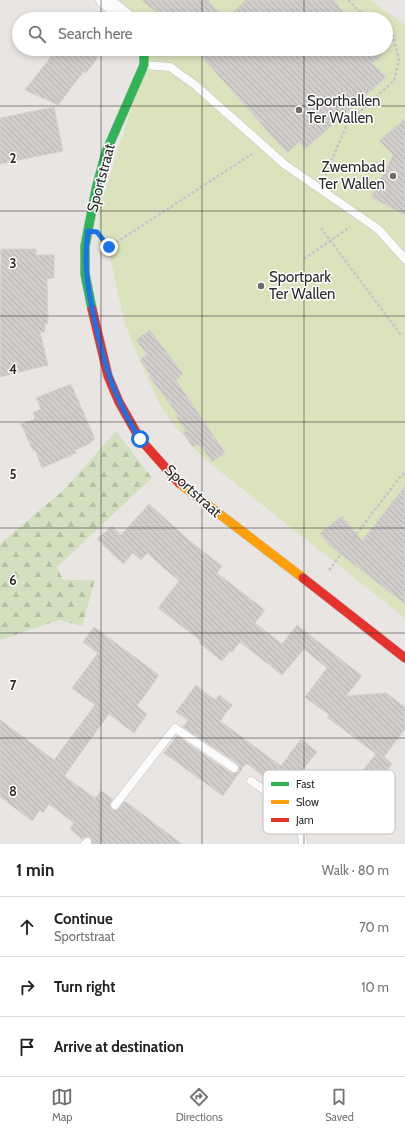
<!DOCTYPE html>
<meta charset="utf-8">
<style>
body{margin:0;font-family:Cabin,sans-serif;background:#f6f6f6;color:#202124}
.stop{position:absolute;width:12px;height:12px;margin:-9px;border:3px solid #1a73e8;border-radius:50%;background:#fff}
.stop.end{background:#1a73e8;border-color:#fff;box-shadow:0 1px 4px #0008}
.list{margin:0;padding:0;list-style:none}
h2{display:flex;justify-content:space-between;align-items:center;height:52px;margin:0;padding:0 16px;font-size:17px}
h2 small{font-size:13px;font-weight:400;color:#757577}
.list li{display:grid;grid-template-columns:26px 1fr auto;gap:12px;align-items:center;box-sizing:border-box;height:60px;padding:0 16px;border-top:1px solid #e0e0e0}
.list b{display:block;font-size:15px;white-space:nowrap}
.list p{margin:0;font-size:13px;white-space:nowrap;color:#757577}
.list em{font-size:13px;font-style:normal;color:#757577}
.icon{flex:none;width:22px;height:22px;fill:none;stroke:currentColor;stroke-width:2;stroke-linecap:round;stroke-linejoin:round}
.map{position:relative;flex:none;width:405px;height:844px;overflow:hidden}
.search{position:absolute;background:#fff;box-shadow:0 2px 6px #0003;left:12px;right:12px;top:12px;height:44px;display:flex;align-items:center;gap:10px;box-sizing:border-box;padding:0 14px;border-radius:22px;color:#757577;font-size:15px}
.sheet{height:232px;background:#fff}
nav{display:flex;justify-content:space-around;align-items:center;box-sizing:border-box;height:56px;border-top:1px solid #e0e0e0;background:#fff;font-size:11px;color:#757577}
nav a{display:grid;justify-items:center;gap:2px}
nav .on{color:#6e6c6b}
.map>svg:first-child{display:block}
.forest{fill:url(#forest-firs)}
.pitch{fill:#dbe3bd}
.building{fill:url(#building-back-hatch);stroke:#d4d1ce}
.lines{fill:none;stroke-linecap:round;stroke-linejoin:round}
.lane-casing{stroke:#c3c2c2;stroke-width:9}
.street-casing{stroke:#c3c2c2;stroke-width:17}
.fast-casing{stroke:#c3c2c2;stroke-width:10}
.slow-casing{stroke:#c3c2c2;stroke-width:10}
.jam-casing{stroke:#c3c2c2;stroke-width:10}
.path{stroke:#c6c6c6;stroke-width:2.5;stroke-dasharray:3 2;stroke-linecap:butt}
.lane{stroke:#fcfbfb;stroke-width:8}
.street{stroke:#fcfbfb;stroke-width:16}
.fast{stroke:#30b455;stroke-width:9}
.slow{stroke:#ff9f0a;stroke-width:9}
.jam{stroke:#e5322d;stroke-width:9}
.route{stroke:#1a73e8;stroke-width:5}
.grid{fill:none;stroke:#2b2b2b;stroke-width:1;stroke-opacity:0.55}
.poi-dot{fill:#6e6c6b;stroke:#fff;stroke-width:1.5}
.labels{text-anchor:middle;stroke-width:3;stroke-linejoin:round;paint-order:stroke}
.poi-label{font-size:15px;fill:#2b2b2b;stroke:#fff;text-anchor:start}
.street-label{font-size:15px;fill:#2b2b2b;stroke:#fff}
.key{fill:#fff;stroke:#bfbfbf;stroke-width:1}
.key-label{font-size:11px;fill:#2b2b2b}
.grid-label{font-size:13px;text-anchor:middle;font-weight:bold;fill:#2b2b2b;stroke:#fff;stroke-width:3;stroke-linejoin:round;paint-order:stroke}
</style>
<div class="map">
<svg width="405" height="844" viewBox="0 0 405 844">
<defs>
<pattern id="forest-firs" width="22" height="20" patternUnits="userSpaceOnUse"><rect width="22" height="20" fill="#d2e0bf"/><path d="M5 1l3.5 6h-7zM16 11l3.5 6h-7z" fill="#b4c0a4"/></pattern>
<pattern id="building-back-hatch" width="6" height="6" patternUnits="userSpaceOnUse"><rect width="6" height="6" fill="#d0cdcb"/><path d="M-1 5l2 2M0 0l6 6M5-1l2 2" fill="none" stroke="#b3b0ae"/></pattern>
</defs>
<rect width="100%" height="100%" fill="#e9e5e2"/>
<path class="forest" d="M 116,431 L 152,478 L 57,567 L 63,580 L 95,580 L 82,626 L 59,620 L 0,640 L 0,544 L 65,489 Z"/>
<path class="pitch" d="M 113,0 L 370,0 L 405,25 L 405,618 L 202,457 L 174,425 L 160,405 L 140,362 L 124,321 L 109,252 L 98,245 L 98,240 L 99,210 L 150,49 L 386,49 L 386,19 L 132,19 Z"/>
<path class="building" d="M 141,0 L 208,0 L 225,19 L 246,0 L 333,0 L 350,19 L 164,19 L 164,18 Z
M 57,49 L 104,49 L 86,73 L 84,71 L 58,105 L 25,90 Z
M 195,49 L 376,49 L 382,55 L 372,63 L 386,77 L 305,149 L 299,142 L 287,153 Z
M 54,107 L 63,151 L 0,164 L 0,118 Z
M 405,119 L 405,215 L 371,197 L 393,155 L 379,141 Z
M 1,249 L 36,249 L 36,255 L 54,255 L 54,278 L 47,279 L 48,323 L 45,324 L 45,332 L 40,332 L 48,365 L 0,377 Z
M 150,330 L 183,374 L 176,380 L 225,453 L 212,462 L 201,446 L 200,447 L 198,444 L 193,447 L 183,433 L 186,431 L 176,417 L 179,416 L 149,376 L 151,375 L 140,360 L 147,354 L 136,340 Z
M 71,384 L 95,439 L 87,445 L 75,450 L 76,453 L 42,468 L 35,450 L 33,451 L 21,424 L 35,419 L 33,413 L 41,409 L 36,398 Z
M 405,486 L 405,604 L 330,546 L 320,533 L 342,516 L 362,541 Z
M 149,504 L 191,542 L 222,566 L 217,573 L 265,610 L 255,623 L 282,644 L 297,625 L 362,676 L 346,696 L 386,693 L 405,707 L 405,729 L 384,757 L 392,764 L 357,809 L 344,799 L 353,786 L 351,785 L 376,754 L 327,717 L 329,715 L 305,697 L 327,668 L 304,649 L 282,675 L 240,642 L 232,652 L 230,651 L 222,661 L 199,643 L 200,640 L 158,608 L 179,581 L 147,553 L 141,560 L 133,553 L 123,564 L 97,539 L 112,526 L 121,535 Z
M 94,627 L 159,675 L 137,706 L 147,714 L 134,733 L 109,714 L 64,776 L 95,798 L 101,791 L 113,799 L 110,805 L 112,810 L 117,810 L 125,801 L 182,844 L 92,844 L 92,841 L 91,838 L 86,837 L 82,839 L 70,829 L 74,823 L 49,804 L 43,813 L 40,810 L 32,821 L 0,797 L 0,720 L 54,760 L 95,705 L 72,688 L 98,653 L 83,642 Z
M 196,685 L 215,700 L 219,695 L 232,705 L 220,721 L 281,766 L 301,739 L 317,752 L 296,778 L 300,781 L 289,796 L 246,763 L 223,796 L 164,753 L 177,736 L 231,773 L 236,773 L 239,771 L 239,766 L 237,763 L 183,727 L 188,720 L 176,712 Z"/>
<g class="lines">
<g class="lane-casing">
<path id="lane" d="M 145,65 L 170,67 L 195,85 L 264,146 L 284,164 L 378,229 L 405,259
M 251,781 L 300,814 L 303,844
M 115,805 L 175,728 L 234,768
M 85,844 L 87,842"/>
</g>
<g class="street-casing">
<path id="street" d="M 104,0 L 129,19"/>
</g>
<g class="fast-casing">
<path id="fast" d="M 92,309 L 85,274 L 85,246 L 96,189 L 106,152 L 144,65 L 144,49"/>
</g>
<g class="slow-casing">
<path id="slow" d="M 179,483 L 303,578"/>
</g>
<g class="jam-casing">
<path id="jam" d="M 92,309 L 108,376 L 119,402 L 140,439 L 179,483
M 303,578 L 405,658"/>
</g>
<path class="path" d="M 348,0 L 358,10 L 371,19
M 325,175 L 348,122 L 394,81 L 399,59 L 393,35 L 386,30
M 321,228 L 401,335
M 108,246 L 109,247 L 252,154
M 304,259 L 350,227
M 329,570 L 400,477 L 405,473"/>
<use href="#lane" class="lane"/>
<use href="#street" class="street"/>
<use href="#fast" class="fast"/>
<use href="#slow" class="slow"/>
<use href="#jam" class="jam"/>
</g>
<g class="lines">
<path class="route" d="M 109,247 L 97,232 L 88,231 C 83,265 88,290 95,322 C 105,368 115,400 140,439"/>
</g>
<path class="grid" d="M 101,0 L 101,19M 202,0 L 202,19M 304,0 L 304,19M 101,49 L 101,844M 202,49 L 202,844M 304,49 L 304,844M 0,106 L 405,106M 0,211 L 405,211M 0,316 L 405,316M 0,422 L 405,422M 0,528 L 405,528M 0,633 L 405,633M 0,738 L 405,738"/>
<g class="poi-dot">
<circle cx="299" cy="110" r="4"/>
<circle cx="393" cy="176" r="4"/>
<circle cx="261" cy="286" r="4"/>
</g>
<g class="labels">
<g class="poi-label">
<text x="307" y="106">Sporthallen<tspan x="307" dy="17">Ter Wallen</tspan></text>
<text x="385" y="172" text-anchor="end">Zwembad<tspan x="385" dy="17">Ter Wallen</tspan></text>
<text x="269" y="282">Sportpark<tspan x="269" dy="17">Ter Wallen</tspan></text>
</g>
<g class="street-label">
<text transform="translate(101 178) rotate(-75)" y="5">Sportstraat</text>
<text transform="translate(193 491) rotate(42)" y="5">Sportstraat</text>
</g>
</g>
<rect x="263" y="770" width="132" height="64" rx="6" class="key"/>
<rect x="271" y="782" width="18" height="4" fill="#30b455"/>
<rect x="271" y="800" width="18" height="4" fill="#ff9f0a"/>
<rect x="271" y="818" width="18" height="4" fill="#e5322d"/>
<g class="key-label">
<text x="296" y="788">Fast</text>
<text x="296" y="806">Slow</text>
<text x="296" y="824">Jam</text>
</g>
<g class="grid-label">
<text x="13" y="163">2</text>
<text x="13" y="268">3</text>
<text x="13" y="374">4</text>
<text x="13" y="479">5</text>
<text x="13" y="585">6</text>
<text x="13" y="690">7</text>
<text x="13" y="796">8</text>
</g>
</svg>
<div class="stop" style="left:140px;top:439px"></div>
<div class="stop end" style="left:109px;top:247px"></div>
<div class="search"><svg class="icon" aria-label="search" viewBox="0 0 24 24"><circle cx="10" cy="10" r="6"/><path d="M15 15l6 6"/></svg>Search here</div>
</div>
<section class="sheet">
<h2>1 min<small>Walk · 80 m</small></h2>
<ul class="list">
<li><svg class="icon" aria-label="ahead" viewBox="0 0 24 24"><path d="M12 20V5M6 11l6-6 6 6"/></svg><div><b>Continue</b><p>Sportstraat</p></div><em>70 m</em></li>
<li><svg class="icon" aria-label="right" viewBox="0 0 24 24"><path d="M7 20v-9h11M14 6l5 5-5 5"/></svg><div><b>Turn right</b></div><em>10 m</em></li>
<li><svg class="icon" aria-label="arrive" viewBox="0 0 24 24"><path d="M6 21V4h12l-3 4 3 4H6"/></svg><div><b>Arrive at destination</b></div></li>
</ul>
</section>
<nav>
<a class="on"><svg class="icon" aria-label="map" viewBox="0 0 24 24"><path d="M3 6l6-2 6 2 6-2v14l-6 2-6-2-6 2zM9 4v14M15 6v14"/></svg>Map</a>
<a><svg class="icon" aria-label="directions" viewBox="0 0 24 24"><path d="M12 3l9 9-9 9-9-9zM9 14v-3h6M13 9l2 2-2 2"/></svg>Directions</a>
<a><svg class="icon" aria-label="saved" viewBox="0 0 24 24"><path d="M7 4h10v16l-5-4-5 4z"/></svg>Saved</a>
</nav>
